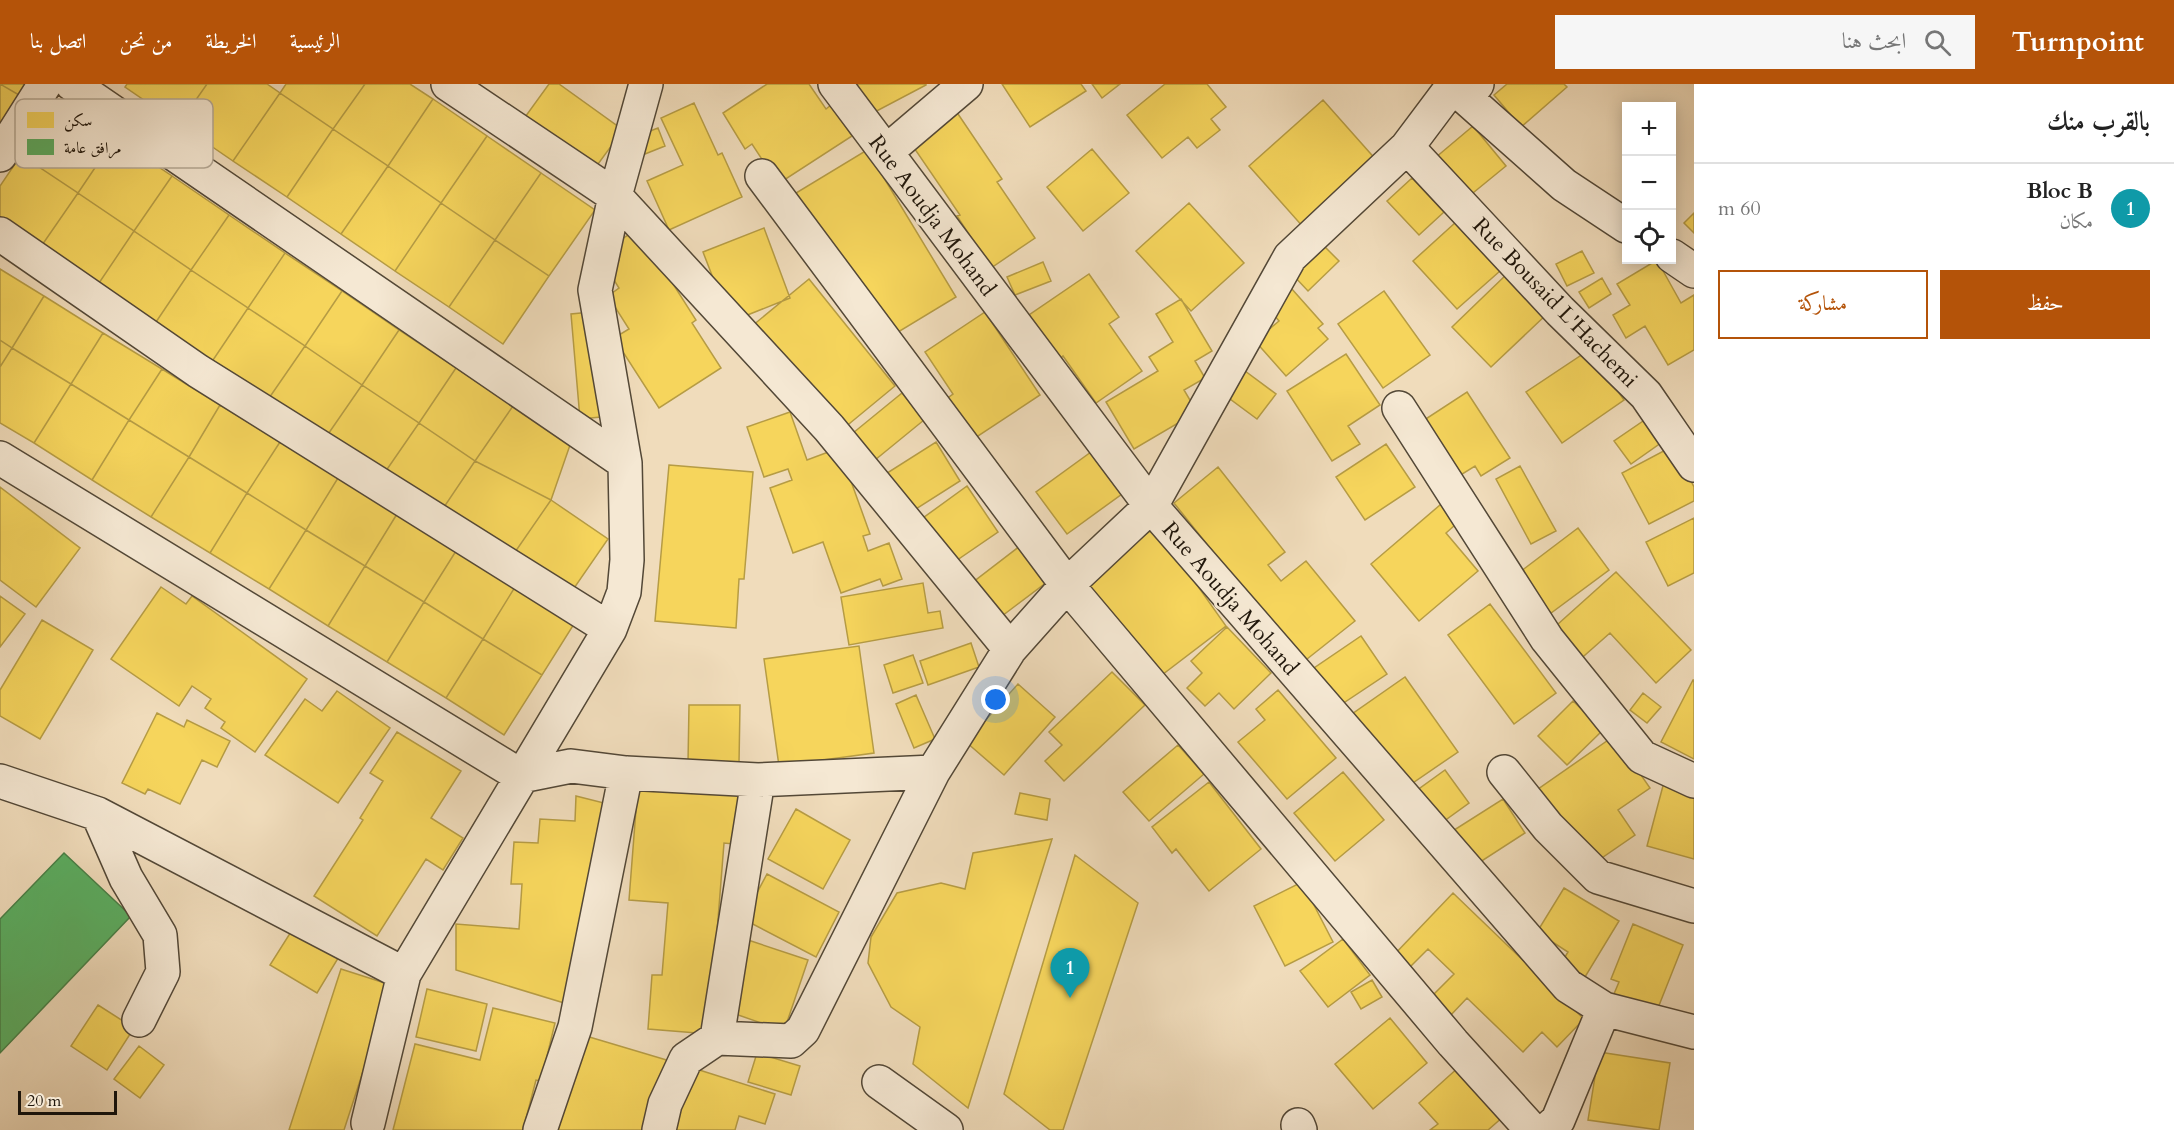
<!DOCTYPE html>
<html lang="ar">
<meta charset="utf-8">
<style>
body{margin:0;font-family:Cardo,Amiri,serif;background:#f6f6f6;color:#222;direction:rtl}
.controls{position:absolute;right:18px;top:18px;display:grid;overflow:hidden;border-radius:0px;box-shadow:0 3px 15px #0003}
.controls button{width:54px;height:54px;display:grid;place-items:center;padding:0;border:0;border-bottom:2px solid #e0e0e0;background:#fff;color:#222;font:30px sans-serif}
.scale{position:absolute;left:18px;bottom:15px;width:99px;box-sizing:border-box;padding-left:6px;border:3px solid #1f160b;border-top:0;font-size:16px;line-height:21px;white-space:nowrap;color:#1f160b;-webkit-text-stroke:4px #f5e8d3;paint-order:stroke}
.you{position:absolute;left:996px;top:616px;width:21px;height:21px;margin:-15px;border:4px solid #fff;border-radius:50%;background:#1a73e8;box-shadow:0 0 0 9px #1a73e833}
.badge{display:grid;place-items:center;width:39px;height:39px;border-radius:50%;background:#b45309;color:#fff;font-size:20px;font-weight:700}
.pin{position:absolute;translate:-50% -50px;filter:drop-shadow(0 2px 3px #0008)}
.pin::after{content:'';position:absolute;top:32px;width:21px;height:18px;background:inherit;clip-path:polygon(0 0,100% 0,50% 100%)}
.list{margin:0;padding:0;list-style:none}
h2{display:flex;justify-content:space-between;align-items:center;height:78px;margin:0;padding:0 24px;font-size:26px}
h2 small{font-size:20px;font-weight:400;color:#767676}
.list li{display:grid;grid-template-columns:39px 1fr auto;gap:18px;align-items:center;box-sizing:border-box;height:90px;padding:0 24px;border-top:2px solid #e0e0e0}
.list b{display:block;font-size:22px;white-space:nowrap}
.list p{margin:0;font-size:20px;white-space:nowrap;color:#767676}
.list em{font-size:20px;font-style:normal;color:#767676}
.actions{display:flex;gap:12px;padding:18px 24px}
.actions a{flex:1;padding:14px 0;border:2px solid #b45309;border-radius:0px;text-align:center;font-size:21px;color:#b45309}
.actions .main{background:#b45309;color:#fff}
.icon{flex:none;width:33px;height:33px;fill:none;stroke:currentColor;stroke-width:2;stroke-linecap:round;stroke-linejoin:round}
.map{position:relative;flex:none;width:1694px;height:1046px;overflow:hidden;direction:ltr}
header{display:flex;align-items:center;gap:36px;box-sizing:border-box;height:84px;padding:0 30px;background:#b45309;color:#fff}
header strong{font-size:28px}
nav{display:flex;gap:33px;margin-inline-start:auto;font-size:21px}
.search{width:420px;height:54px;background:#f6f6f6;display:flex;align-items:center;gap:15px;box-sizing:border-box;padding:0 21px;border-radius:0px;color:#767676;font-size:22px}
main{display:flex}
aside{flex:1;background:#fff}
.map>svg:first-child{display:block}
.homes{fill:#f6d55c;stroke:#b69c44;stroke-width:1.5}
.public{fill:#5aae61;stroke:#488047;stroke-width:1.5}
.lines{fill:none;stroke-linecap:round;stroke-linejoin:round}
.minor-casing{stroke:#534837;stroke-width:36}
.minor{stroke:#f5e8d3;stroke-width:33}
.labels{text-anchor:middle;stroke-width:6;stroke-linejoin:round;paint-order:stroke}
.street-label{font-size:22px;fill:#1f160b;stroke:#f5e8d3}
.key{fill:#f5e8d3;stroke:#b5a997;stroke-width:1.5}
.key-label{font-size:16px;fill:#1f160b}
</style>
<header>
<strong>Turnpoint</strong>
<div class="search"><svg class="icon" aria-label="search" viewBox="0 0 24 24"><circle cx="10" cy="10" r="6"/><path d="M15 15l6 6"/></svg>ابحث هنا</div>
<nav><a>الرئيسية</a><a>الخريطة</a><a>من نحن</a><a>اتصل بنا</a></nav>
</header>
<main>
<aside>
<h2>بالقرب منك<small></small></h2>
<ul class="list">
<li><span class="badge" style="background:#0f9aa8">1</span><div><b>Bloc B</b><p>مكان</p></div><em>60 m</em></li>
</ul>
<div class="actions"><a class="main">حفظ</a><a>مشاركة</a></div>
</aside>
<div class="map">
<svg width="1694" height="1046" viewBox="0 0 1694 1046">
<rect width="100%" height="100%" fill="#f0dcbb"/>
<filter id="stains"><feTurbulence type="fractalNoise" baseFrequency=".00333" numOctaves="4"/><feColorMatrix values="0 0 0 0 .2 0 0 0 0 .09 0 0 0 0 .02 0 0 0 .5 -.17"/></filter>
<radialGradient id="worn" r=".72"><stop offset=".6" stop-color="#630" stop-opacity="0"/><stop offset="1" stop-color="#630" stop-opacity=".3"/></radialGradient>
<path class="homes" d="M 0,0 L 19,11 L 0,44 Z
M 0,0 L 25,0 L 19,11 Z
M 127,0 L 207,0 L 179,40 L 125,3 Z
M 207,0 L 267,0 L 280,9 L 233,77 L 179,40 Z
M 286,0 L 365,0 L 333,45 L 280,9 Z
M 365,0 L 410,0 L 433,15 L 388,82 L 333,45 Z
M 549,0 L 559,0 L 623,46 L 590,91 L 520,40 Z
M 767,0 L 809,0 L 826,25 L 831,21 L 852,52 L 778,100 L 752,60 L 745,65 L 723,29 Z
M 856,0 L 926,0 L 926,1 L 871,30 Z
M 1002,0 L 1081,0 L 1086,7 L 1030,43 Z
M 1092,0 L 1120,0 L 1102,14 Z
M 1165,0 L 1207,0 L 1226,23 L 1211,35 L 1220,46 L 1197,64 L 1188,53 L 1162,74 L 1127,31 Z
M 1507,0 L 1564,0 L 1567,3 L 1521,43 L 1494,11 Z
M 280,9 L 333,45 L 287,113 L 233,77 Z
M 433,15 L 487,52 L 441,119 L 388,82 Z
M 58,16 L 115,54 L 78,109 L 21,71 Z
M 1323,16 L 1378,78 L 1304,144 L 1249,82 Z
M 694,19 L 718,71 L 722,69 L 742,113 L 669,146 L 647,97 L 683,81 L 661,34 Z
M 956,27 L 1002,95 L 997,98 L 1035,154 L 991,184 L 957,132 L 960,131 L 910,58 Z
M 1473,42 L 1506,82 L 1468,113 L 1435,74 Z
M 658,44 L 665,62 L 645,70 L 637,52 Z
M 333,45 L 388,82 L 341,150 L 287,113 Z
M 487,52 L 541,89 L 495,156 L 441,119 Z
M 115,54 L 172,92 L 134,147 L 78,109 Z
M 1092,65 L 1129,109 L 1083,147 L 1047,103 Z
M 867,66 L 956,213 L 885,256 L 796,109 Z
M 21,71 L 78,109 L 40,164 L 0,137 L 0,102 Z
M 388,82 L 441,119 L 395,187 L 341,150 Z
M 541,89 L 595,126 L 549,192 L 495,156 Z
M 172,92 L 229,131 L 191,186 L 134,147 Z
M 1412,94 L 1444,128 L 1419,151 L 1387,117 Z
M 78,109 L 134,147 L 97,202 L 40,164 Z
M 441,119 L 495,156 L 449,223 L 395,187 Z
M 1189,119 L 1244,179 L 1191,227 L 1136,167 Z
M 1694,129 L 1694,149 L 1684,139 Z
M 229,131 L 285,169 L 248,224 L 191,186 Z
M 1456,138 L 1500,187 L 1457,225 L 1413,177 Z
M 764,144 L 790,214 L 730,238 L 703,168 Z
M 638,145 L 696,236 L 692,239 L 721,284 L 659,324 L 614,254 L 629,245 L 608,212 L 619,204 L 606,183 L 619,176 L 610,162 Z
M 134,147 L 191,186 L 154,241 L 97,202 Z
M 495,156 L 549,192 L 503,260 L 449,223 Z
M 1324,162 L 1339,177 L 1308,207 L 1293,191 Z
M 1582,167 L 1594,189 L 1567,202 L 1556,180 Z
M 285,169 L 342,207 L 305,262 L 248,224 Z
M 1657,176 L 1681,219 L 1694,211 L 1694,266 L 1668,281 L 1645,242 L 1626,254 L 1613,231 L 1630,221 L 1617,200 Z
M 1043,178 L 1051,197 L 1015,211 L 1007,193 Z
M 0,185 L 44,212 L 12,264 L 0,256 Z
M 191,186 L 248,224 L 211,279 L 154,241 Z
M 1509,188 L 1548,229 L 1491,283 L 1452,243 Z
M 1089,190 L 1119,233 L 1109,240 L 1142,287 L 1096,319 L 1063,272 L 1060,275 L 1029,231 Z
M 1602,194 L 1611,210 L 1589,224 L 1579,208 Z
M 809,195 L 895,302 L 838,349 L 752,242 Z
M 1291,204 L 1323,240 L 1318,244 L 1328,255 L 1286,292 L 1255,257 L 1279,237 L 1268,224 Z
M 342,207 L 399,246 L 362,301 L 305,262 Z
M 1384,207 L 1430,271 L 1383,304 L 1338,240 Z
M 44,212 L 103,249 L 71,300 L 12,264 Z
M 1181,215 L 1212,267 L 1195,277 L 1205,294 L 1184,306 L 1197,328 L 1134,365 L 1106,318 L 1158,287 L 1149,273 L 1173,258 L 1156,230 Z
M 248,224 L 305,262 L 267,317 L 211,279 Z
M 591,228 L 601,333 L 580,335 L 571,230 Z
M 985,228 L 1040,311 L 972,356 L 945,316 L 953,310 L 925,268 Z
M 399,246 L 456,284 L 419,339 L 362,301 Z
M 103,249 L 162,285 L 129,336 L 71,300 Z
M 0,256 L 12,264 L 0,283 Z
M 305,262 L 362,301 L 324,356 L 267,317 Z
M 12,264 L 71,300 L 34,359 L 0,339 L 0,283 Z
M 1589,266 L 1624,316 L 1562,359 L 1526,308 Z
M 1346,270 L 1380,321 L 1348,342 L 1360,360 L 1332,377 L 1287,307 Z
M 456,284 L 513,322 L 475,377 L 419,339 Z
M 1241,284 L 1276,310 L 1257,335 L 1222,309 Z
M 162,285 L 220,321 L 189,373 L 129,336 Z
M 71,300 L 129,336 L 92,396 L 34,359 Z
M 362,301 L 419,339 L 381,394 L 324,356 Z
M 1467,308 L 1510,374 L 1481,392 L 1475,382 L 1451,397 L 1415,342 Z
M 902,309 L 924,336 L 875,376 L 853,349 Z
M 220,321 L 280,358 L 247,409 L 189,373 Z
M 513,322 L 570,361 L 551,416 L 475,377 Z
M 790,328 L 807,376 L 839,364 L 870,450 L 863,452 L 868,467 L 889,459 L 902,495 L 883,502 L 880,495 L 841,509 L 823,458 L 793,469 L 770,404 L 792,396 L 788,385 L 764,393 L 747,343 Z
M 1649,333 L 1665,356 L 1631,380 L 1614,357 Z
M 129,336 L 189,373 L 151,433 L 92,396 Z
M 419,339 L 475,377 L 438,432 L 381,394 Z
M 280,358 L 338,394 L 306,446 L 247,409 Z
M 936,358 L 960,397 L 908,430 L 884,391 Z
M 1386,360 L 1415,403 L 1365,436 L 1336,393 Z
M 1673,362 L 1694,403 L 1694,417 L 1649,440 L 1622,389 Z
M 1091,368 L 1122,410 L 1067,450 L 1036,408 Z
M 189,373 L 247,409 L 210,469 L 151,433 Z
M 475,377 L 551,416 L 513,471 L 438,432 Z
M 669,381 L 753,388 L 744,495 L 739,495 L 736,544 L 655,537 Z
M 1520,382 L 1556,447 L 1531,460 L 1496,395 Z
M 1218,383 L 1285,468 L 1268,481 L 1281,497 L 1306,477 L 1355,537 L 1302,579 L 1174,419 Z
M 338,394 L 397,430 L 365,482 L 306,446 Z
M 967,402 L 998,448 L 947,483 L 916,439 Z
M 0,403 L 80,464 L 36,523 L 0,496 Z
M 247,409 L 306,446 L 269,505 L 210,469 Z
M 1447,415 L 1463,434 L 1446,449 L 1478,487 L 1419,537 L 1371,480 Z
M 551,416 L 608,455 L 570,510 L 513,471 Z
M 397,430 L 456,467 L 424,518 L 365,482 Z
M 1694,434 L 1694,489 L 1668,502 L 1646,458 Z
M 1156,443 L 1226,542 L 1154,597 L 1079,499 Z
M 1578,444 L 1609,486 L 1543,535 L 1512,494 Z
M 306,446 L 365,482 L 328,542 L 269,505 Z
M 1020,462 L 1047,498 L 994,538 L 968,502 Z
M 456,467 L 515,503 L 483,555 L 424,518 Z
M 365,482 L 424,518 L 387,578 L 328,542 Z
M 1616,488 L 1691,566 L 1656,599 L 1610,549 L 1576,579 L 1548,549 Z
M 923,499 L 928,529 L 940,527 L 943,544 L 849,561 L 841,513 Z
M 161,503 L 186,520 L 192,512 L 307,595 L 255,668 L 221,644 L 225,638 L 205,624 L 211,615 L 192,602 L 179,622 L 111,575 Z
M 515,503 L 574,540 L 542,591 L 483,555 Z
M 0,512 L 25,530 L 0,563 Z
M 424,518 L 483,555 L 446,614 L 387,578 Z
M 1490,520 L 1556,609 L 1514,640 L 1448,551 Z
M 42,536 L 93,566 L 40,655 L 0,632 L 0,606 Z
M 1227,543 L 1271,589 L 1234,625 L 1219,609 L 1205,622 L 1187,604 L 1202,589 L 1191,577 Z
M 1361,552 L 1387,590 L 1339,622 L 1314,584 Z
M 483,555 L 542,591 L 504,651 L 446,614 Z
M 971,559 L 979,583 L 928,601 L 920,577 Z
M 859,562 L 874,669 L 779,682 L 764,575 Z
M 913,571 L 923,599 L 893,609 L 884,581 Z
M 1112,588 L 1145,621 L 1064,697 L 1045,677 L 1062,661 L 1049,648 Z
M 1405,593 L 1458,668 L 1404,705 L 1352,630 Z
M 1693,596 L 1694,596 L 1694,675 L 1661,658 Z
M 1018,600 L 1055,633 L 1004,691 L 966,658 Z
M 1278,606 L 1336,674 L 1287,715 L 1238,658 L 1265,636 L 1256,625 Z
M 337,607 L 390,644 L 338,719 L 265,671 L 305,615 L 322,627 Z
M 1643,609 L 1661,623 L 1647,639 L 1630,626 Z
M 916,611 L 935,655 L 914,664 L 896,620 Z
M 1573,617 L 1603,646 L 1567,681 L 1538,652 Z
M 689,621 L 740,621 L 739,679 L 688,679 Z
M 157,629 L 184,643 L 187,636 L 230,657 L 217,683 L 202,676 L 180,720 L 148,705 L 145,710 L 122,699 Z
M 397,648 L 461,687 L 431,734 L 463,754 L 443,786 L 426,775 L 377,852 L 314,812 L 363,736 L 360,734 L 383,697 L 370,689 Z
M 1614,652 L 1650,704 L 1618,726 L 1635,751 L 1593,780 L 1555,725 L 1546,731 L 1531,710 Z
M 1178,661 L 1204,690 L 1149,737 L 1123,708 Z
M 1445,686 L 1469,719 L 1440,740 L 1416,707 Z
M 1343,688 L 1384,736 L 1335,777 L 1294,729 Z
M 1209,698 L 1261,765 L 1209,807 L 1176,765 L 1172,769 L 1152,743 Z
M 1664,698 L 1694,706 L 1694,775 L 1647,762 Z
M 638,700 L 739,708 L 734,760 L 724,759 L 709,950 L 648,945 L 652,891 L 662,891 L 668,819 L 629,816 Z
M 1020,709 L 1050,715 L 1047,736 L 1015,730 Z
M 576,712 L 608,720 L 574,922 L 456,886 L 456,840 L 519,845 L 522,800 L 511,800 L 514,758 L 538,759 L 540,735 L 575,737 Z
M 1503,715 L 1525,749 L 1474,782 L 1451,748 Z
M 796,725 L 850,756 L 823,805 L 768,775 Z
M 1052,755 L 968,1024 L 913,980 L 920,943 L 891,923 L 868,879 L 871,853 L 897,809 L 941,799 L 965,805 L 973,769 Z
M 1075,771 L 1138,819 L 1063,1046 L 1050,1046 L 1004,1010 Z
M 767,790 L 839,828 L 816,873 L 743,835 Z
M 1302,798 L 1333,858 L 1285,882 L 1254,822 Z
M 1564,804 L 1619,837 L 1585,893 L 1562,878 L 1568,868 L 1537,848 Z
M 1453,809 L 1584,935 L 1557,963 L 1542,948 L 1523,968 L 1467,914 L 1449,933 L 1430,914 L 1454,890 L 1428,865 L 1407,886 L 1392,873 Z
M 1633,840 L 1683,861 L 1654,934 L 1611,917 L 1619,898 L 1611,895 Z
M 294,843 L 340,871 L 317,909 L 270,881 Z
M 1343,855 L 1370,891 L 1328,923 L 1300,887 Z
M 748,856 L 808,876 L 784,947 L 724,926 Z
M 341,885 L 391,901 L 344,1046 L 289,1046 Z
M 1372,896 L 1382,913 L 1361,925 L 1351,908 Z
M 427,905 L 487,920 L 476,967 L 416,953 Z
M 98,921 L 134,944 L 107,986 L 71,962 Z
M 493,924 L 555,939 L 541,997 L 536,996 L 523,1046 L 393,1046 L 415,960 L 480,976 Z
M 1390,934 L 1427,979 L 1373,1025 L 1335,980 Z
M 586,952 L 670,977 L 649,1046 L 558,1046 Z
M 139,962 L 164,981 L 140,1014 L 114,995 Z
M 1599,968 L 1670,979 L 1659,1046 L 1588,1036 Z
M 757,969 L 800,982 L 791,1011 L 748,998 Z
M 1460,982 L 1504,1032 L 1488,1046 L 1430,1046 L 1438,1040 L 1419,1019 Z
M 693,984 L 775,1010 L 765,1040 L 739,1032 L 735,1046 L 673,1046 Z"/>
<path class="public" d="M 64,769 L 131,832 L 0,969 L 0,835 Z"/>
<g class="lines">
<g class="minor-casing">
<path id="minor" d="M 72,0 L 625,379
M 835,0 L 1151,422 L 1568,902 L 1604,925 L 1694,948
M 1466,14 L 1564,101 L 1626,142
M 1407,63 L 1560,227 L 1646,311 L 1694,381
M 886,68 L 966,0
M 0,71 L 45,0
M 762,92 L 1067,501 L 1453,959 L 1532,1046
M 0,150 L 198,287 L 610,545
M 1672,172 L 1694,187
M 1399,324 L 1547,555 L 1642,673 L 1694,697
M 0,374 L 521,692 L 571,682 L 626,689 L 758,696 L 933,688 L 1010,565 L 829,344 L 615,112 L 448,0
M 1010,565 L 1067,501 L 1151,422 L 1290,173 L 1407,63 L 1452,3 L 1466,14 L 1477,0
M 1504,688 L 1548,743 L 1598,793 L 1694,822
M 0,697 L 98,730 L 404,890 L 610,545 L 624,508 L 627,476 L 625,379 L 595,206 L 615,112 L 646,0
M 98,730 L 126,794 L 160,851 L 163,888 L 139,936
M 717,954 L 791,957 L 803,946 L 933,688
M 879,998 L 946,1046
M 368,1039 L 404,890
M 1298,1041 L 1300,1046
M 540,1046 L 575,943 L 626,689
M 659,1046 L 665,1020 L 686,975 L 717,954 L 758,696
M 1547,1046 L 1558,1036 L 1604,925"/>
</g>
<use href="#minor" class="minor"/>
</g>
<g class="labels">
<g class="street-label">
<text transform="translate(933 131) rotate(53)" y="8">Rue Aoudja Mohand</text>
<text transform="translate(1556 218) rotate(46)" y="8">Rue Bousaid L'Hachemi</text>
<text transform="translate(1231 514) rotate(49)" y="8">Rue Aoudja Mohand</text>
</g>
</g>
<rect x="15" y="15" width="198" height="69" rx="9" class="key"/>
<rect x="27" y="28" width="27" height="16" fill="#f6d55c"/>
<rect x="27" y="55" width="27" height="16" fill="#5aae61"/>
<g class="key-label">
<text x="64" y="42">سكن</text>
<text x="64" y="69">مرافق عامة</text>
</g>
<rect width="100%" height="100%" filter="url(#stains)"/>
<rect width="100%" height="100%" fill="url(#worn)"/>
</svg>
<div class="controls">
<button>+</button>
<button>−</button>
<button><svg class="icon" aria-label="locate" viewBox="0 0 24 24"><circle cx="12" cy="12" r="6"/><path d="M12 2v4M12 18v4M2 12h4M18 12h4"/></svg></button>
</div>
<div class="scale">20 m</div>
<div class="you"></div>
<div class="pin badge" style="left:1070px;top:914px;background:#0f9aa8">1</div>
</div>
</main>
